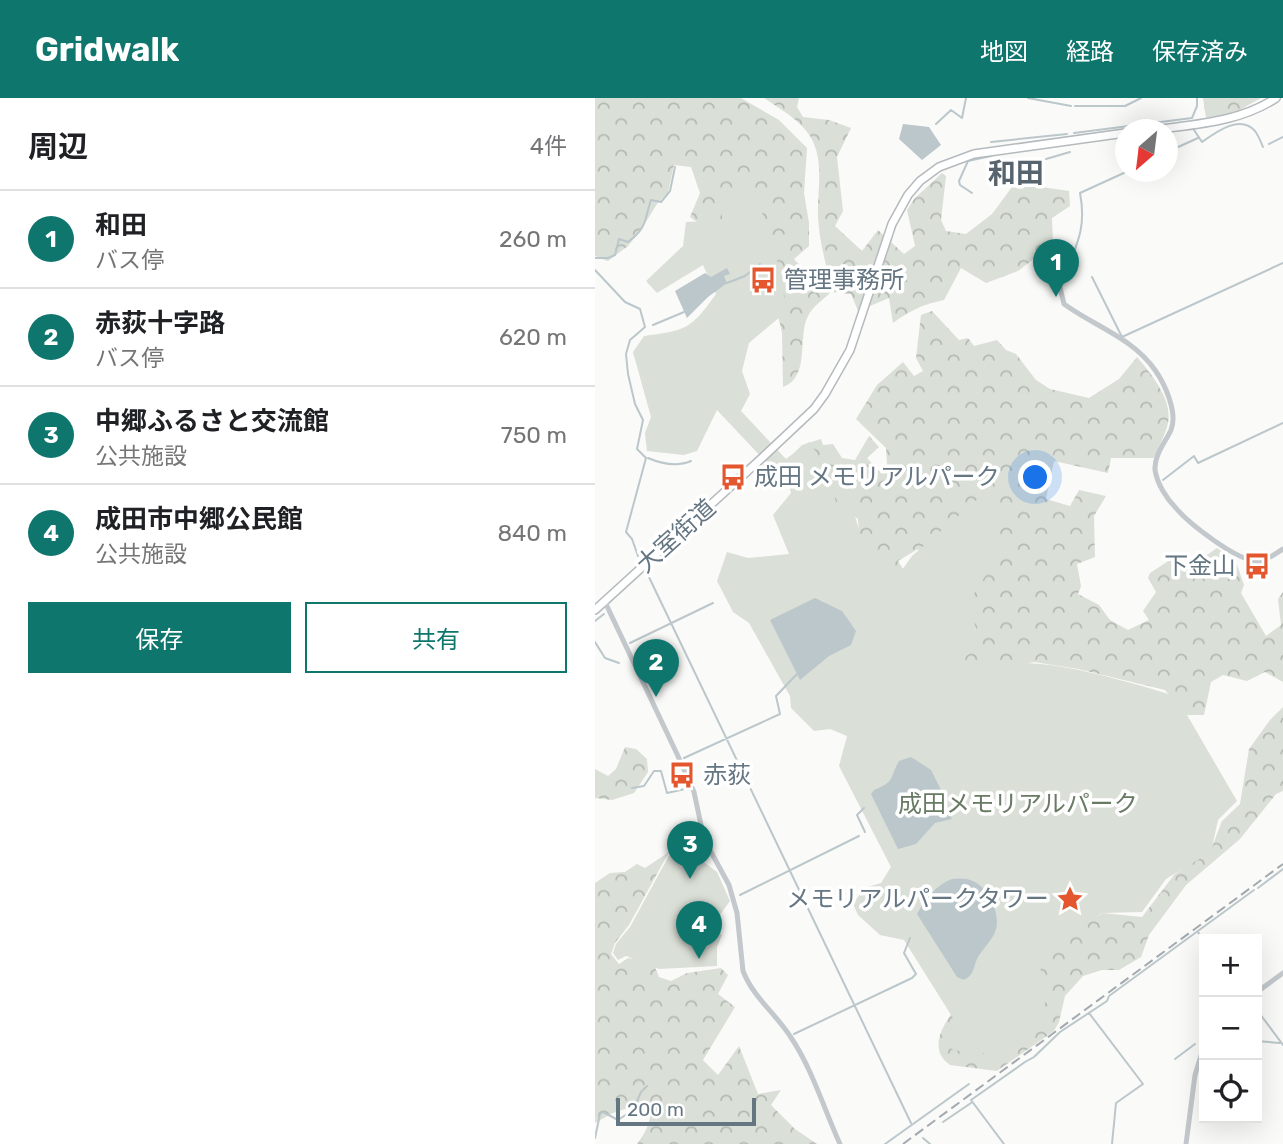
<!DOCTYPE html>
<html lang="ja">
<meta charset="utf-8">
<style>
body{margin:0;font-family:Rubik,"Noto Sans JP",sans-serif;background:#f2f2f2;color:#202124}
.controls{position:absolute;right:21px;bottom:21px;display:grid;overflow:hidden;border-radius:0px;box-shadow:0 7px 28px #0002}
.controls button{width:63px;height:63px;display:grid;place-items:center;padding:0;border:0;border-bottom:2px solid #e0e0e0;background:#fff;color:#202124;font:35px sans-serif}
.compass{position:absolute;left:520px;top:21px;width:63px;height:63px;border-radius:50%;background:#fff;box-shadow:0 7px 28px #0002;rotate:208deg}
.scale{position:absolute;left:21px;bottom:18px;width:140px;box-sizing:border-box;padding-left:7px;border:4px solid #657683;border-top:0;font-size:19px;line-height:24px;white-space:nowrap;color:#657683;-webkit-text-stroke:5px #fff;paint-order:stroke}
.you{position:absolute;left:441px;top:380px;width:24px;height:24px;margin:-18px;border:5px solid #fff;border-radius:50%;background:#1a73e8;box-shadow:0 0 0 10px #1a73e833}
.badge{display:grid;place-items:center;width:46px;height:46px;border-radius:50%;background:#0f766e;color:#fff;font-size:23px;font-weight:700}
.pin{position:absolute;translate:-50% -58px;filter:drop-shadow(0 2px 4px #0008)}
.pin::after{content:'';position:absolute;top:37px;width:24px;height:21px;background:inherit;clip-path:polygon(0 0,100% 0,50% 100%)}
.list{margin:0;padding:0;list-style:none}
h2{display:flex;justify-content:space-between;align-items:center;height:91px;margin:0;padding:0 28px;font-size:30px}
h2 small{font-size:23px;font-weight:400;color:#757577}
.list li{display:grid;grid-template-columns:46px 1fr auto;gap:21px;align-items:center;box-sizing:border-box;height:98px;padding:0 28px;border-top:2px solid #e0e0e0}
.list b{display:block;font-size:26px;white-space:nowrap}
.list p{margin:0;font-size:23px;white-space:nowrap;color:#757577}
.list em{font-size:23px;font-style:normal;color:#757577}
.actions{display:flex;gap:14px;padding:21px 28px}
.actions a{flex:1;padding:16px 0;border:2px solid #0f766e;border-radius:0px;text-align:center;font-size:24px;color:#0f766e}
.actions .main{background:#0f766e;color:#fff}
.icon{flex:none;width:38px;height:38px;fill:none;stroke:currentColor;stroke-width:2;stroke-linecap:round;stroke-linejoin:round}
.map{position:relative;flex:none;width:688px;height:1046px;overflow:hidden}
header{display:flex;align-items:center;gap:42px;box-sizing:border-box;height:98px;padding:0 35px;background:#0f766e;color:#fff}
header strong{font-size:33px}
nav{display:flex;gap:38px;margin-inline-start:auto;font-size:24px}
main{display:flex}
aside{flex:1;background:#fff}
.map>svg:first-child{display:block}
.forest{fill:url(#forest-crowns)}
.park{fill:#dadfd7}
.water{fill:#bbc7cb}
.lines{fill:none;stroke-linecap:round;stroke-linejoin:round}
.stream{stroke:#bbc7cb;stroke-width:2}
.primary-casing{stroke:#b5babe;stroke-width:10}
.tertiary{stroke:#c3c8cc;stroke-width:5}
.primary{stroke:#fff;stroke-width:7}
.rail{stroke:#a2aab0;stroke-width:2;stroke-dasharray:10 5;stroke-linecap:butt}
.labels{text-anchor:middle;stroke-width:7;stroke-linejoin:round;paint-order:stroke}
.poi-label{font-size:24px;fill:#657683;stroke:#fff;text-anchor:start}
.street-label{font-size:24px;fill:#657683;stroke:#fff}
.park-label{font-size:24px;fill:#687a64;stroke:#fff}
.quarter-label{font-size:28px;font-weight:bold;fill:#57646e;stroke:#fff}
</style>
<header>
<strong>Gridwalk</strong>
<nav><a>地図</a><a>経路</a><a>保存済み</a></nav>
</header>
<main>
<aside>
<h2>周辺<small>4件</small></h2>
<ul class="list">
<li><span class="badge">1</span><div><b>和田</b><p>バス停</p></div><em>260 m</em></li>
<li><span class="badge">2</span><div><b>赤荻十字路</b><p>バス停</p></div><em>620 m</em></li>
<li><span class="badge">3</span><div><b>中郷ふるさと交流館</b><p>公共施設</p></div><em>750 m</em></li>
<li><span class="badge">4</span><div><b>成田市中郷公民館</b><p>公共施設</p></div><em>840 m</em></li>
</ul>
<div class="actions"><a class="main">保存</a><a>共有</a></div>
</aside>
<div class="map">
<svg width="688" height="1046" viewBox="0 0 688 1046">
<defs>
<pattern id="forest-crowns" width="20" height="18" patternUnits="userSpaceOnUse" patternTransform="scale(1.75)"><rect width="20" height="18" fill="#dadfd7"/><path d="M2 6a3 3 0 1 1 6 0M12 15a3 3 0 1 1 6 0" fill="none" stroke="#b4b9b4"/></pattern>
</defs>
<rect width="100%" height="100%" fill="#fafaf8"/>
<path class="forest" d="M 0,0 L 146,0 L 184,22 L 212,50 L 209,95 L 214,125 L 214,148 L 199,161 L 212,175 L 231,167 C 227,151 224,135 223,119 C 222,91 230,63 215,38 C 204,21 185,11 169,0 L 204,0 L 202,9 L 208,19 L 234,22 L 256,30 L 242,59 L 248,113 L 240,128 L 267,153 L 283,132 L 309,156 L 320,148 L 312,112 L 319,101 L 347,75 L 351,78 L 346,122 L 351,133 L 371,136 L 397,116 L 420,85 L 474,93 L 475,108 L 457,120 L 458,146 L 423,173 L 391,185 L 366,170 L 349,202 C 329,206 314,213 298,225 L 294,200 L 263,213 L 256,196 L 236,194 C 229,201 217,209 213,218 C 202,238 216,279 188,289 L 187,235 L 181,209 L 113,131 L 95,119 L 105,95 L 96,69 L 79,67 L 73,94 L 62,106 L 46,132 L 33,148 L 13,163 L 0,158 Z
M 608,0 L 666,0 L 639,15 L 611,20 Z
M 337,213 L 364,242 L 373,240 L 379,248 L 402,242 L 411,252 L 421,256 L 441,282 L 455,291 L 494,300 L 524,281 L 542,259 C 557,277 580,304 572,329 C 569,339 563,350 559,360 L 516,360 L 513,375 L 459,363 L 451,401 L 475,408 L 484,392 L 511,398 L 499,418 L 500,459 L 482,466 L 486,488 L 483,496 L 504,507 L 515,522 L 533,532 L 554,522 L 548,513 L 561,494 L 553,480 L 555,475 L 578,460 L 584,470 L 598,460 L 602,464 L 622,450 L 641,464 L 649,487 L 646,495 L 671,538 L 686,527 L 683,501 L 688,494 L 688,584 L 670,574 L 652,583 L 628,577 L 616,584 L 609,617 L 591,617 L 570,592 L 483,571 L 439,564 L 411,570 L 364,590 L 337,543 L 381,534 L 380,527 L 375,524 L 360,523 L 335,481 L 323,451 L 303,463 L 328,503 L 313,513 L 264,438 L 263,421 L 252,412 L 243,410 L 192,362 L 207,347 L 226,341 L 228,347 L 238,346 L 247,360 L 260,362 L 274,338 L 284,349 L 272,360 L 284,373 L 292,366 L 291,350 L 261,321 L 282,287 L 308,264 L 319,278 L 328,273 L 321,260 L 326,217 Z
M 688,609 L 688,693 L 681,696 L 645,741 L 591,787 L 554,837 L 546,859 L 524,872 L 507,872 L 488,878 L 470,898 L 464,924 L 459,933 L 402,973 L 355,967 C 322,944 369,901 386,881 L 440,879 L 447,855 L 473,834 L 508,815 L 547,819 L 579,777 L 617,749 L 627,723 L 645,706 L 654,651 L 675,622 Z
M 30,649 L 41,651 L 52,661 L 53,674 L 39,695 L 17,702 L 0,700 L 0,671 L 13,678 L 21,671 Z
M 74,754 L 34,827 L 20,845 L 16,856 L 24,866 L 33,860 L 48,863 L 60,869 L 64,879 L 76,883 L 92,875 L 126,870 L 133,877 L 123,896 L 140,909 L 108,962 L 123,977 L 144,948 L 163,996 L 186,992 L 176,1007 L 200,1031 L 222,1046 L 42,1046 C 51,1034 57,1023 55,1007 L 50,1004 L 18,1015 L 0,1025 L 0,785 L 15,775 L 30,774 L 42,766 L 50,770 Z"/>
<path class="park" d="M 146,92 L 165,109 L 180,152 L 192,213 L 154,245 L 147,273 L 155,296 L 146,313 L 191,361 L 214,344 L 232,370 L 241,404 L 257,408 L 265,435 L 300,482 L 317,458 L 393,392 L 403,398 L 403,458 L 367,515 L 379,523 L 384,549 L 363,564 L 370,578 C 383,574 397,568 411,566 C 458,560 535,585 581,598 L 642,703 L 623,722 L 616,754 L 571,781 L 547,814 L 507,815 L 451,853 L 443,881 L 453,898 L 449,908 L 448,930 L 402,958 C 382,951 368,959 350,947 L 358,920 L 309,842 L 285,837 L 263,817 L 258,806 L 269,790 L 286,785 L 296,769 L 244,668 L 252,638 L 235,631 L 219,633 L 196,610 L 195,598 L 154,525 L 138,514 L 122,483 L 132,454 L 153,460 L 194,456 L 178,417 L 196,395 L 194,387 L 176,390 L 163,375 L 170,363 L 122,312 L 102,353 L 89,357 L 52,353 L 50,335 L 56,319 L 38,254 L 49,238 C 92,232 95,232 121,196 L 108,167 L 62,195 L 51,183 L 88,148 L 91,124 L 127,122 L 127,105 Z
M 85,746 L 122,774 L 135,803 L 116,829 L 127,837 L 122,849 L 122,868 L 64,871 L 31,858 L 23,862 L 18,855 L 21,846 L 35,829 L 77,752 Z"/>
<path class="water" d="M 308,26 L 334,29 L 346,47 L 327,62 L 304,41 Z
M 132,170 L 135,176 L 129,178 L 132,185 L 113,199 L 92,220 L 80,193 L 110,175 L 116,179 Z
M 220,500 L 247,513 L 261,533 L 256,547 L 234,558 L 205,582 L 175,522 Z
M 316,659 L 336,672 L 346,692 L 351,711 L 357,721 L 340,725 L 321,746 L 303,751 L 276,696 L 279,692 C 301,683 294,681 304,663 Z
M 357,781 C 364,780 372,780 378,783 C 394,790 407,818 400,834 C 397,842 386,853 382,861 C 379,867 379,876 372,880 C 368,883 367,881 362,879 L 322,816 C 330,801 341,787 357,781 Z"/>
<g class="lines">
<path class="stream" d="M 433,0 L 476,8
M 480,8 L 530,8 L 546,0
M 341,26 L 356,12 L 367,20 L 371,0
M 599,32 L 607,44 C 621,34 645,16 660,33 C 663,37 666,44 668,49
M 479,35 L 597,20 L 602,8 L 602,0
M 396,44 L 472,36
M 674,46 L 688,39
M 572,54 L 603,40
M 451,61 L 475,54
M 377,95 L 365,87 L 364,83 L 373,63 L 396,58
M 0,160 L 13,160 L 20,157 L 24,141 L 33,144 C 53,129 49,122 56,102 L 66,104 L 75,93 L 80,69
M 0,172 L 30,204 L 45,211 L 50,229 L 35,242 L 31,256 L 33,276 L 40,306 L 48,322 L 42,351 L 51,360 L 31,434 L 37,441 L 43,458
M 497,179 L 527,239 L 688,165
M 468,181 C 481,148 492,131 485,95 L 531,74
M 132,185 L 150,178 L 165,166
M 58,227 L 89,214
M 53,360 C 67,366 82,369 96,363
M 568,382 L 599,358 L 603,365 L 688,325
M 52,475 L 316,1025
M 0,523 L 9,516
M 0,544 L 10,560 L 24,565
M 35,545 L 118,505
M 89,660 L 185,616 L 181,598 L 202,576
M 37,690 L 49,688 L 59,673 L 66,673 L 72,695 L 90,691
M 269,710 L 262,717 L 270,734
M 663,790 L 688,771
M 145,797 L 264,738
M 603,834 L 609,843
M 662,912 L 688,947
M 494,915 L 548,986 L 521,1005 L 517,1046
M 199,936 L 317,880 L 321,876 L 309,855 L 315,840
M 662,943 L 685,945
M 580,961 L 600,946
M 348,1024 L 376,1005
M 0,1040 L 5,1016 L 8,1014 L 23,1022 L 38,1012 L 46,994 L 52,988
M 328,1040 L 335,1046
M 290,1046 L 374,986
M 409,1046 L 376,1002 L 430,964 L 439,959 L 465,934 L 512,903 L 514,898 L 659,792"/>
<g class="primary-casing">
<path id="primary" d="M 559,32 C 601,26 645,24 681,0
M 0,512 L 168,359 L 219,311 L 230,296 L 255,252 L 297,126 L 313,97 L 325,83 L 344,69 L 379,56 L 530,35"/>
</g>
<path class="tertiary" d="M 463,181 L 469,206 C 499,228 538,240 560,272 C 570,286 583,315 576,332 C 570,345 559,357 560,372 C 562,385 571,400 580,409 C 593,425 644,465 664,463 C 673,462 681,455 688,451
M 10,504 L 82,656 L 99,694 L 109,741 L 134,787 L 142,815 L 148,873 C 158,899 180,915 195,938 C 217,970 229,1011 245,1046
M 662,894 L 688,875
M 591,1046 L 600,977 L 609,948"/>
<use href="#primary" class="primary"/>
<path class="rail" d="M 308,1046 L 688,766"/>
</g>
<defs>
<g id="bus-bare" transform="scale(2.1)"><path d="M-5-6H5V4H4V6H2V4H-2V6H-4V4H-5ZM-3.5-4V0h7V-4ZM-3.5 1.2v1.5H-2V1.2ZM2 1.2v1.5H3.5V1.2Z" fill="#e4572e" stroke="#fff" stroke-width="2.5" paint-order="stroke"/></g>
<g id="sight-bare" transform="scale(2.1)"><path d="M0-6L1.8-2.2L6-1.7L2.9 1.2L3.7 5.4L0 3.3L-3.7 5.4L-2.9 1.2L-6-1.7L-1.8-2.2Z" fill="#e4572e" stroke="#fff" stroke-width="2.5" paint-order="stroke"/></g>
</defs>
<g fill-rule="evenodd">
<use href="#bus-bare" x="168" y="182"/>
<use href="#bus-bare" x="138" y="379"/>
<use href="#bus-bare" x="662" y="468"/>
<use href="#bus-bare" x="87" y="677"/>
<use href="#sight-bare" x="475" y="801"/>
</g>
<g class="labels">
<g class="poi-label">
<text x="189" y="190">管理事務所</text>
<text x="159" y="387">成田 メモリアルパーク</text>
<text x="641" y="476" text-anchor="end">下金山</text>
<text x="108" y="685">赤荻</text>
<text x="454" y="809" text-anchor="end">メモリアルパークタワー</text>
</g>
<g class="street-label">
<text transform="translate(81 438) rotate(-42)" y="8">大室街道</text>
</g>
<g class="park-label">
<text x="423" y="714">成田メモリアルパーク</text>
</g>
<g class="quarter-label">
<text x="421" y="85">和田</text>
</g>
</g>
</svg>
<div class="controls">
<button>+</button>
<button>−</button>
<button><svg class="icon" aria-label="locate" viewBox="0 0 24 24"><circle cx="12" cy="12" r="6"/><path d="M12 2v4M12 18v4M2 12h4M18 12h4"/></svg></button>
</div>
<svg class="compass" viewBox="-18 -18 36 36"><path d="M0-13l5 13h-10z" fill="#e53935"/><path d="M0 13l5-13h-10z" fill="#757577"/></svg>
<div class="scale">200 m</div>
<div class="you"></div>
<div class="pin badge" style="left:461px;top:199px">1</div>
<div class="pin badge" style="left:61px;top:599px">2</div>
<div class="pin badge" style="left:95px;top:781px">3</div>
<div class="pin badge" style="left:104px;top:861px">4</div>
</div>
</main>
